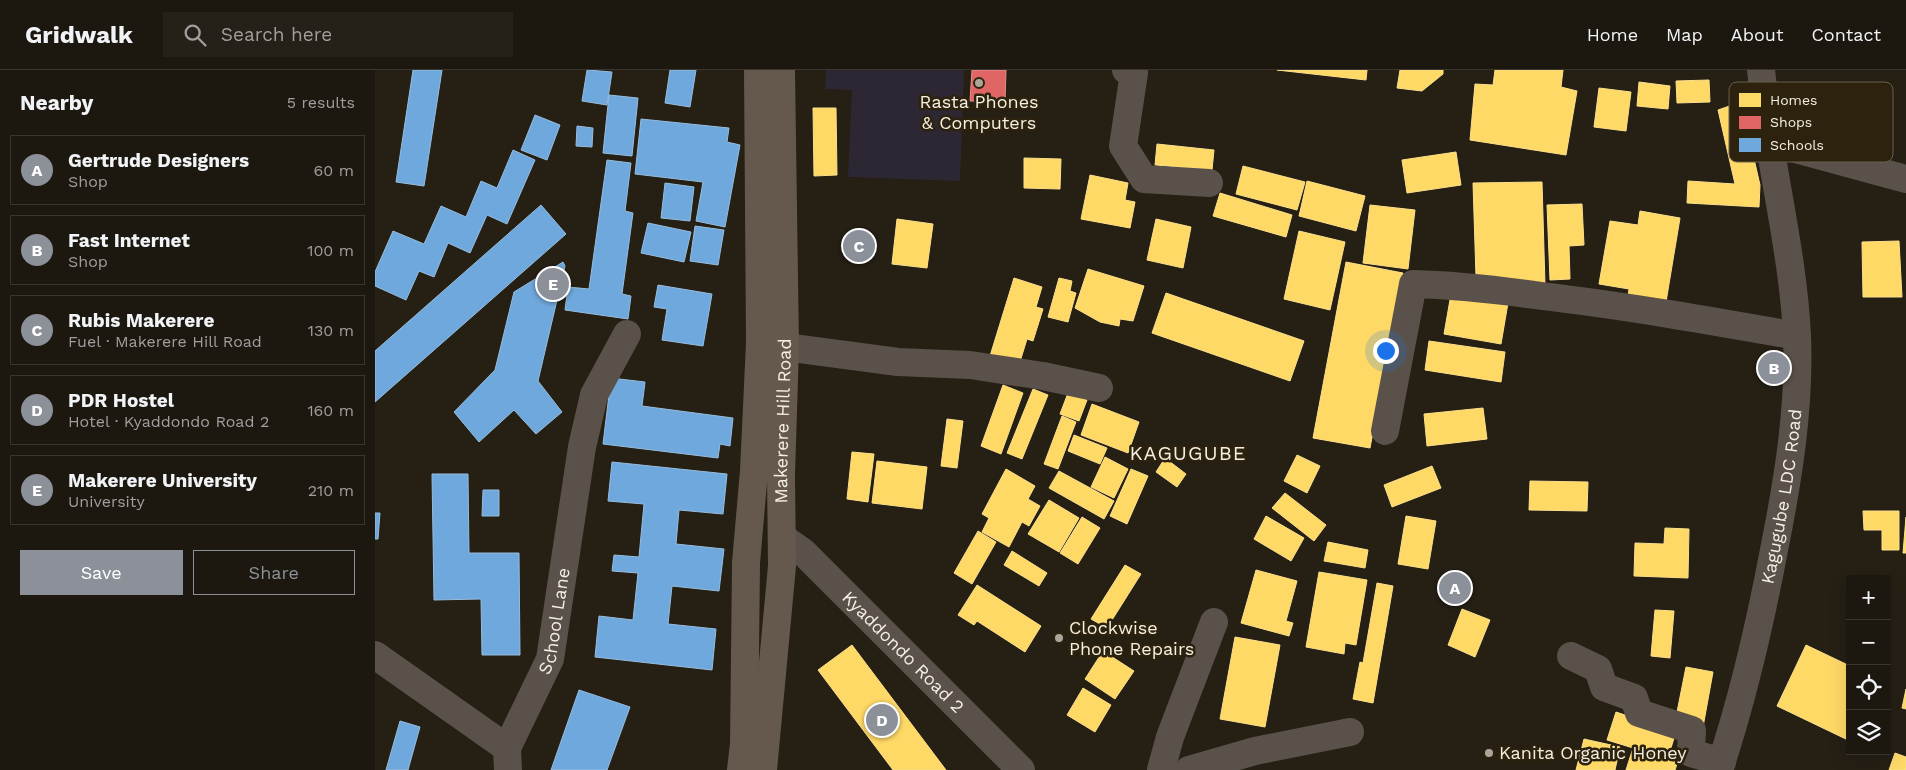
<!DOCTYPE html>
<meta charset="utf-8">
<style>
body{margin:0;font-family:"Work Sans",sans-serif;background:#252018;color:#f1f3f6}
.controls{position:absolute;right:15px;bottom:15px;display:grid;overflow:hidden;border-radius:0px;box-shadow:0 5px 20px #0002}
.controls button{width:45px;height:45px;display:grid;place-items:center;padding:0;border:0;border-bottom:1px solid #3a362f;background:#1c170f;color:#f1f3f6;font:25px sans-serif}
.you{position:absolute;left:1010px;top:280px;width:18px;height:18px;margin:-12px;border:4px solid #fff;border-radius:50%;background:#1a73e8;box-shadow:0 0 0 8px #1a73e833}
.badge{display:grid;place-items:center;width:32px;height:32px;border-radius:50%;background:#8c9099;color:#fff;font-size:16px;font-weight:700}
.pin{position:absolute;translate:-50% -50%;border:2px solid #fff;box-shadow:0 1px 5px #0006}
.list{margin:0;padding:0;list-style:none}
h2{display:flex;justify-content:space-between;align-items:center;height:65px;margin:0;padding:0 20px;font-size:21px}
h2 small{font-size:16px;font-weight:400;color:#a09f9e}
.list li{display:grid;grid-template-columns:32px 1fr auto;gap:15px;align-items:center;box-sizing:border-box;height:70px;margin:0 10px 10px;padding:0 10px;border:1px solid #3a362f;border-radius:0px}
.list b{display:block;font-size:19px;white-space:nowrap}
.list p{margin:0;font-size:16px;white-space:nowrap;color:#a09f9e}
.list em{font-size:16px;font-style:normal;color:#a09f9e}
.actions{display:flex;gap:10px;padding:15px 20px}
.actions a{flex:1;padding:11px 0;border:1px solid #8c9099;border-radius:0px;text-align:center;font-size:18px;color:#8c9099}
.actions .main{background:#8c9099;color:#fff}
.icon{flex:none;width:28px;height:28px;fill:none;stroke:currentColor;stroke-width:2;stroke-linecap:round;stroke-linejoin:round}
.map{position:relative;flex:none;width:1531px;height:700px;overflow:hidden}
header{display:flex;align-items:center;gap:30px;box-sizing:border-box;height:70px;padding:0 25px;background:#1c170f;border-bottom:1px solid #3a362f}
header strong{font-size:24px}
nav{display:flex;gap:28px;margin-inline-start:auto;font-size:18px}
.search{width:350px;height:45px;background:#252018;display:flex;align-items:center;gap:12px;box-sizing:border-box;padding:0 18px;border-radius:0px;color:#a09f9e;font-size:19px}
main{display:flex}
aside{flex:1;background:#1c170f}
.map>svg:first-child{display:block}
.industrial{fill:#2c2733}
.homes{fill:#ffd966;stroke:#fce08b}
.shops{fill:#e06666;stroke:#e68f8b}
.schools{fill:#6fa8dc;stroke:#97bdde}
.lines{fill:none;stroke-linecap:round;stroke-linejoin:round}
.minor{stroke:#5a524a;stroke-width:28}
.major{stroke:#65594d;stroke-width:28}
.poi-dot{fill:#aca69a;stroke:#2c220d;stroke-width:2}
.labels{text-anchor:middle;stroke-width:5;stroke-linejoin:round;paint-order:stroke}
.poi-label{font-size:18px;fill:#f5efe2;stroke:#2c220d;text-anchor:start}
.street-label{font-size:18px;fill:#f5efe2;stroke:#2c220d}
.quarter-label{font-size:20px;letter-spacing:1px;fill:#f5efe2;stroke:#2c220d}
.key{fill:#2c220d;stroke:#68604d;stroke-width:1}
.key-label{font-size:14px;fill:#f5efe2}
</style>
<header>
<strong>Gridwalk</strong>
<div class="search"><svg class="icon" aria-label="search" viewBox="0 0 24 24"><circle cx="10" cy="10" r="6"/><path d="M15 15l6 6"/></svg>Search here</div>
<nav><a>Home</a><a>Map</a><a>About</a><a>Contact</a></nav>
</header>
<main>
<aside>
<h2>Nearby<small>5 results</small></h2>
<ul class="list">
<li><span class="badge">A</span><div><b>Gertrude Designers</b><p>Shop</p></div><em>60 m</em></li>
<li><span class="badge">B</span><div><b>Fast Internet</b><p>Shop</p></div><em>100 m</em></li>
<li><span class="badge">C</span><div><b>Rubis Makerere</b><p>Fuel · Makerere Hill Road</p></div><em>130 m</em></li>
<li><span class="badge">D</span><div><b>PDR Hostel</b><p>Hotel · Kyaddondo Road 2</p></div><em>160 m</em></li>
<li><span class="badge">E</span><div><b>Makerere University</b><p>University</p></div><em>210 m</em></li>
</ul>
<div class="actions"><a class="main">Save</a><a>Share</a></div>
</aside>
<div class="map">
<svg width="1531" height="700" viewBox="0 0 1531 700">
<rect width="100%" height="100%" fill="#251f14"/>
<path class="industrial" d="M 451,0 L 589,0 L 585,111 L 473,107 L 477,20 L 450,19 Z"/>
<path class="homes" d="M 902,0 L 992,0 L 991,10 Z
M 1025,0 L 1068,0 L 1068,4 L 1047,21 L 1022,18 Z
M 1120,0 L 1188,0 L 1186,17 L 1202,21 L 1191,85 L 1095,70 L 1100,14 L 1118,15 Z
M 1334,10 L 1335,32 L 1302,33 L 1301,11 Z
M 1264,12 L 1295,16 L 1293,39 L 1262,36 Z
M 1224,18 L 1256,22 L 1251,61 L 1219,57 Z
M 1366,32 L 1385,115 L 1384,137 L 1312,133 L 1313,111 L 1360,114 L 1343,40 Z
M 438,38 L 461,38 L 462,105 L 439,106 Z
M 782,74 L 839,80 L 837,100 L 780,95 Z
M 1081,82 L 1086,115 L 1032,123 L 1027,90 Z
M 649,88 L 686,89 L 685,119 L 649,118 Z
M 868,96 L 930,112 L 922,140 L 861,124 Z
M 715,105 L 753,113 L 750,130 L 760,132 L 755,158 L 706,149 Z
M 932,111 L 990,126 L 981,161 L 924,146 Z
M 1167,112 L 1170,215 L 1101,207 L 1098,113 Z
M 845,123 L 917,145 L 911,167 L 838,146 Z
M 1207,134 L 1209,175 L 1194,176 L 1195,209 L 1175,210 L 1172,135 Z
M 995,135 L 1040,140 L 1033,199 L 988,193 Z
M 1265,141 L 1305,148 L 1290,238 L 1252,232 L 1254,219 L 1224,214 L 1235,151 L 1263,155 Z
M 522,149 L 558,154 L 552,198 L 517,194 Z
M 781,149 L 816,157 L 808,198 L 772,190 Z
M 924,161 L 970,172 L 955,240 L 909,229 Z
M 1524,171 L 1527,227 L 1488,227 L 1487,172 Z
M 971,192 L 1028,203 L 995,378 L 938,368 Z
M 713,199 L 769,216 L 758,251 L 745,249 L 744,256 L 725,252 L 700,238 Z
M 639,208 L 667,217 L 661,237 L 668,239 L 658,271 L 652,269 L 644,295 L 615,286 Z
M 684,208 L 697,211 L 695,221 L 701,223 L 693,252 L 673,247 Z
M 791,223 L 929,271 L 915,311 L 777,263 Z
M 1076,224 L 1133,233 L 1126,274 L 1069,264 Z
M 1054,271 L 1130,282 L 1126,312 L 1050,300 Z
M 628,315 L 648,323 L 626,384 L 606,376 Z
M 658,319 L 673,325 L 647,389 L 632,383 Z
M 693,323 L 712,330 L 704,351 L 685,344 Z
M 717,334 L 764,352 L 753,383 L 706,365 Z
M 1108,338 L 1112,369 L 1052,376 L 1049,344 Z
M 687,346 L 701,352 L 683,399 L 669,394 Z
M 572,349 L 588,351 L 582,398 L 566,396 Z
M 699,365 L 732,378 L 725,394 L 693,381 Z
M 477,382 L 499,384 L 493,432 L 472,429 Z
M 922,385 L 945,396 L 932,423 L 909,411 Z
M 730,387 L 753,399 L 739,428 L 716,417 Z
M 790,388 L 811,404 L 802,417 L 781,402 Z
M 502,391 L 552,397 L 547,439 L 497,433 Z
M 1057,396 L 1066,418 L 1017,437 L 1009,415 Z
M 631,399 L 660,416 L 653,429 L 665,436 L 654,456 L 647,452 L 634,477 L 607,462 L 614,448 L 607,444 Z
M 756,399 L 773,406 L 752,454 L 735,446 Z
M 684,401 L 739,431 L 729,449 L 674,418 Z
M 1155,411 L 1213,412 L 1212,441 L 1154,440 Z
M 910,423 L 951,455 L 939,471 L 897,438 Z
M 674,430 L 704,448 L 684,482 L 653,464 Z
M 1488,441 L 1524,441 L 1524,480 L 1507,480 L 1507,460 L 1489,460 Z
M 891,446 L 929,468 L 916,491 L 879,469 Z
M 1031,446 L 1061,451 L 1053,499 L 1023,494 Z
M 707,447 L 725,458 L 703,494 L 685,483 Z
M 1531,447 L 1531,483 L 1528,483 Z
M 1290,458 L 1314,459 L 1313,508 L 1259,506 L 1260,473 L 1289,474 Z
M 603,461 L 621,472 L 597,514 L 579,503 Z
M 953,472 L 993,480 L 990,498 L 949,491 Z
M 637,481 L 672,503 L 664,516 L 629,495 Z
M 750,495 L 766,504 L 732,558 L 716,549 Z
M 881,500 L 922,511 L 911,551 L 918,553 L 914,566 L 866,553 Z
M 944,502 L 992,510 L 981,575 L 970,573 L 969,584 L 931,577 Z
M 1002,513 L 1018,516 L 998,633 L 978,629 L 985,592 L 988,593 Z
M 602,515 L 666,556 L 650,582 L 602,551 L 599,555 L 583,545 Z
M 1087,539 L 1115,550 L 1100,587 L 1073,575 Z
M 1280,540 L 1299,541 L 1295,588 L 1276,586 Z
M 860,567 L 905,575 L 890,657 L 845,649 Z
M 477,575 L 571,700 L 518,700 L 443,600 Z
M 1431,575 L 1475,596 L 1475,671 L 1402,636 Z
M 728,581 L 759,601 L 740,629 L 710,609 Z
M 1311,597 L 1338,602 L 1328,657 L 1300,652 Z
M 708,618 L 736,635 L 720,662 L 692,645 Z
M 1531,619 L 1531,639 L 1527,638 Z
M 1241,642 L 1301,662 L 1295,681 L 1305,685 L 1300,700 L 1251,700 L 1258,678 L 1232,670 Z
M 1209,669 L 1245,677 L 1240,700 L 1201,700 Z
M 1520,683 L 1531,687 L 1531,700 L 1514,700 Z"/>
<path class="shops" d="M 597,0 L 631,0 L 630,32 L 595,31 Z"/>
<path class="schools" d="M 38,0 L 67,0 L 49,116 L 21,112 Z
M 212,0 L 237,2 L 232,35 L 207,31 Z
M 295,0 L 321,0 L 315,37 L 290,33 Z
M 234,25 L 263,28 L 257,86 L 228,83 Z
M 160,45 L 185,55 L 172,90 L 146,80 Z
M 266,49 L 354,58 L 352,72 L 365,75 L 350,157 L 321,151 L 328,112 L 260,104 Z
M 202,56 L 218,58 L 217,77 L 201,76 Z
M 138,80 L 160,90 L 132,154 L 112,145 L 95,183 L 73,173 L 59,207 L 44,201 L 31,230 L 0,216 L 0,202 L 18,161 L 49,174 L 66,136 L 91,147 L 106,111 L 122,118 Z
M 232,90 L 256,93 L 250,141 L 258,143 L 247,224 L 256,226 L 253,249 L 190,240 L 193,217 L 214,219 Z
M 290,113 L 319,117 L 315,151 L 286,148 Z
M 166,135 L 191,164 L 0,332 L 0,281 Z
M 273,153 L 316,162 L 309,192 L 266,183 Z
M 320,156 L 349,160 L 343,195 L 315,191 Z
M 188,192 L 190,196 L 163,311 L 187,342 L 161,364 L 139,340 L 104,372 L 79,342 L 120,300 L 139,222 Z
M 283,215 L 337,224 L 328,276 L 287,270 L 292,239 L 279,237 Z
M 236,308 L 270,312 L 267,336 L 358,348 L 355,376 L 345,374 L 343,388 L 228,374 Z
M 237,392 L 352,404 L 348,444 L 304,440 L 301,474 L 349,479 L 344,521 L 297,516 L 293,554 L 341,559 L 337,600 L 220,587 L 224,546 L 258,550 L 263,503 L 237,501 L 239,485 L 264,487 L 269,434 L 233,431 Z
M 57,404 L 93,404 L 94,483 L 144,483 L 145,585 L 107,585 L 106,529 L 59,530 Z
M 108,420 L 124,420 L 124,446 L 107,446 Z
M 0,443 L 5,443 L 3,469 L 0,469 Z
M 204,620 L 255,637 L 232,700 L 176,700 Z
M 25,651 L 45,657 L 33,700 L 11,700 Z"/>
<g class="lines">
<g class="minor">
<path d="M 751,0 L 759,3 L 748,76 L 769,109 L 834,113"/>
<path d="M 1395,72 L 1531,109"/>
<path d="M 410,277 L 523,292 L 595,295 L 668,306 L 724,318"/>
<path d="M 1010,361 L 1038,214 C 1081,215 1124,220 1167,226 C 1252,236 1337,251 1422,266"/>
<path id="s1" d="M 408,468 L 428,482 L 646,700"/>
<path d="M 0,585 L 132,678"/>
<path d="M 1196,586 L 1223,599 L 1229,617 L 1259,628 L 1264,643 L 1317,660 L 1316,683 L 1347,692"/>
<path id="s2" d="M 133,700 L 132,678 L 175,589 L 207,377 L 219,325 L 252,264"/>
<path d="M 786,700 L 795,667 L 839,552"/>
<path d="M 814,700 L 880,681 L 975,662"/>
<path id="s3" d="M 1344,700 C 1368,628 1385,554 1399,480 C 1413,410 1425,337 1422,266 C 1419,202 1405,138 1395,75 C 1391,50 1389,25 1386,0"/>
</g>
<g class="major">
<path d="M 366,700 L 369,674 L 371,493 L 379,401 L 385,273 L 383,0"/>
<path id="s4" d="M 388,700 L 407,496 L 406,404 L 410,277 L 406,0"/>
</g>
</g>
<g class="poi-dot">
<circle cx="604" cy="13" r="5"/>
<circle cx="684" cy="568" r="5"/>
<circle cx="1114" cy="683" r="5"/>
</g>
<g class="labels">
<g class="poi-label">
<text x="604" y="38" text-anchor="middle">Rasta Phones<tspan x="604" dy="21">&amp; Computers</tspan></text>
<text x="694" y="564">Clockwise<tspan x="694" dy="21">Phone Repairs</tspan></text>
<text x="1124" y="689">Kanita Organic Honey</text>
</g>
<g class="street-label">
<text dy="6" stroke="none"><textPath href="#s4" startOffset="350">Makerere Hill Road</textPath></text>
<text dy="6" stroke="none"><textPath href="#s3" startOffset="281">Kagugube LDC Road</textPath></text>
<text dy="6" stroke="none"><textPath href="#s2" startOffset="159">School Lane</textPath></text>
<text dy="6" stroke="none"><textPath href="#s1" startOffset="166">Kyaddondo Road 2</textPath></text>
</g>
<g class="quarter-label">
<text x="813" y="390">KAGUGUBE</text>
</g>
</g>
<rect x="1354" y="12" width="164" height="80" rx="8" class="key"/>
<rect x="1364" y="23" width="22" height="14" fill="#ffd966"/>
<rect x="1364" y="46" width="22" height="13" fill="#e06666"/>
<rect x="1364" y="68" width="22" height="14" fill="#6fa8dc"/>
<g class="key-label">
<text x="1395" y="35">Homes</text>
<text x="1395" y="57">Shops</text>
<text x="1395" y="80">Schools</text>
</g>
</svg>
<div class="controls">
<button>+</button>
<button>−</button>
<button><svg class="icon" aria-label="locate" viewBox="0 0 24 24"><circle cx="12" cy="12" r="6"/><path d="M12 2v4M12 18v4M2 12h4M18 12h4"/></svg></button>
<button><svg class="icon" aria-label="layers" viewBox="0 0 24 24"><path d="M12 4l9 5-9 5-9-5zM3 14l9 5 9-5"/></svg></button>
</div>
<div class="you"></div>
<div class="pin badge" style="left:1080px;top:518px">A</div>
<div class="pin badge" style="left:1399px;top:298px">B</div>
<div class="pin badge" style="left:484px;top:176px">C</div>
<div class="pin badge" style="left:507px;top:650px">D</div>
<div class="pin badge" style="left:178px;top:214px">E</div>
</div>
</main>
